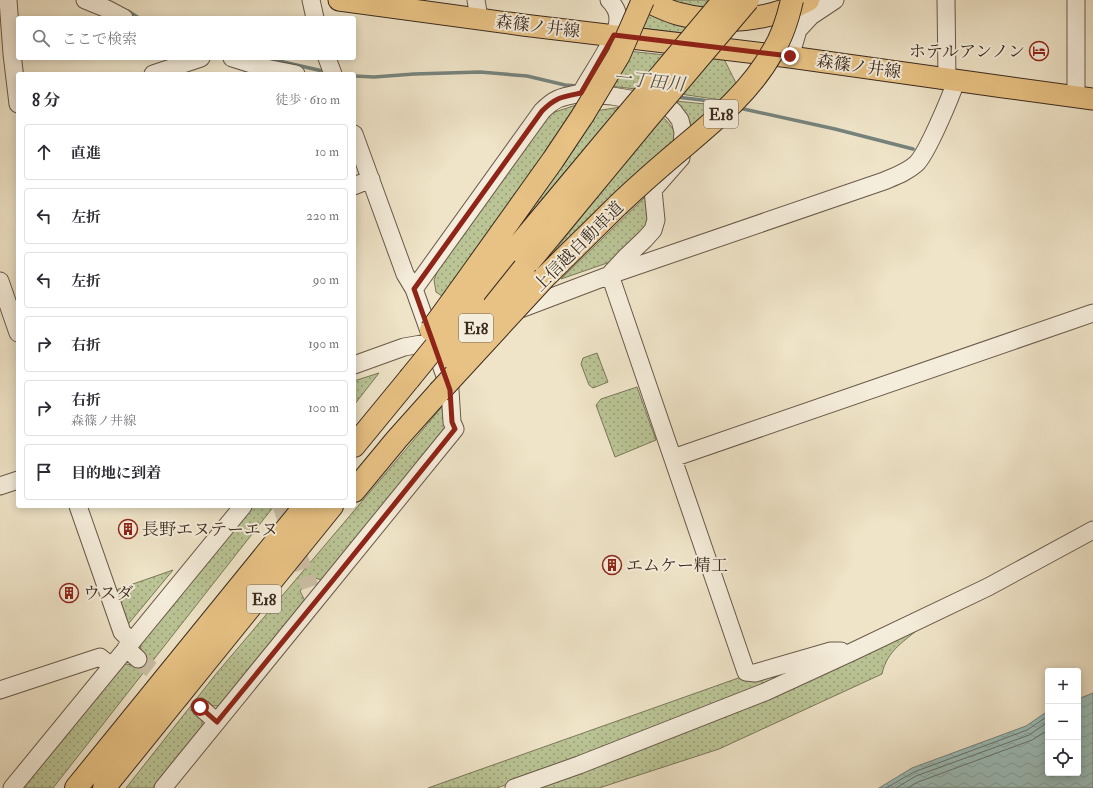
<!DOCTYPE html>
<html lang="ja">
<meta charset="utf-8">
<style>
body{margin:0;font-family:"IM FELL Double Pica","Noto Serif JP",serif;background:#f2f2f3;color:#2b2b33}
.controls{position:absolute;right:12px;bottom:12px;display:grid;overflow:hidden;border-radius:4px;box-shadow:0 2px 10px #0003}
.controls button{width:36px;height:36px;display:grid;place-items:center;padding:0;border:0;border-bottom:1px solid #e1e1e2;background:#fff;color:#2b2b33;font:20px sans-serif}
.stop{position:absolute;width:12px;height:12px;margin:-9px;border:3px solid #8f2418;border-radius:50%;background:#fff}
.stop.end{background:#8f2418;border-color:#fff;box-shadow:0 1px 4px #0008}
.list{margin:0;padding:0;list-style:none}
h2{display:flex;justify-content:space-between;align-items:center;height:52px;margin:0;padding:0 16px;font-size:17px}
h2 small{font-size:13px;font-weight:400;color:#7c7c81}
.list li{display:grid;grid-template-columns:26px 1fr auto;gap:12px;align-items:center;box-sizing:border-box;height:56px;margin:0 8px 8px;padding:0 8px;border:1px solid #e1e1e2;border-radius:4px}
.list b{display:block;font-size:15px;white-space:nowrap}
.list p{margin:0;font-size:13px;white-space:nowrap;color:#7c7c81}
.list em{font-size:13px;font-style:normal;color:#7c7c81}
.icon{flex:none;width:22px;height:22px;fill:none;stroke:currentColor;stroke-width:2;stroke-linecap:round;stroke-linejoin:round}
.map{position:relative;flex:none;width:1093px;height:788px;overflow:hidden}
.search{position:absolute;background:#fff;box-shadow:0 2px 10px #0003;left:16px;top:16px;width:340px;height:44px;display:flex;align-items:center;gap:10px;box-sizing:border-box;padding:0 14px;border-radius:4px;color:#7c7c81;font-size:15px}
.panel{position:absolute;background:#fff;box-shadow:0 2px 10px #0003;left:16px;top:72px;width:340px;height:436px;border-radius:4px}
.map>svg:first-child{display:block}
.grass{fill:url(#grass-dots);stroke:#7a785a}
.water{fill:url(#water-waves);stroke:#75837d}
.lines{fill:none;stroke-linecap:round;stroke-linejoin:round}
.shore{stroke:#6b746d;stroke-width:1}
.stream{stroke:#75837d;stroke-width:3.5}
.minor-tunnel{stroke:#cbbfa6;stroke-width:17;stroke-dasharray:17 8;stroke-linecap:butt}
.minor-casing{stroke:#685949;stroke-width:19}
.major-casing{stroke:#3b2b1f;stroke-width:23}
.highway-casing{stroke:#3b2b1f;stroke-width:24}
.minor{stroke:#f5eddb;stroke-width:17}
.major{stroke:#e8c284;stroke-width:21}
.highway{stroke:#e8c284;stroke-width:22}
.highway-bridge-casing{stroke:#3b2b1f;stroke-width:24;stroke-linecap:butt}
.highway-bridge{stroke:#e8c284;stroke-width:22}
.route{stroke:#8f2418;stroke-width:5}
.labels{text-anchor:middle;stroke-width:4;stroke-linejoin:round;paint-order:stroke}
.shield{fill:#f5eddb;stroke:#736557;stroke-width:1}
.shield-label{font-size:16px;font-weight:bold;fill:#3b2b1f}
.street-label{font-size:17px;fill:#3b2b1f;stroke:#f5eddb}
.poi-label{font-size:17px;fill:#3b2b1f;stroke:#f5eddb;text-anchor:start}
.water-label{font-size:18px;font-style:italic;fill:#535046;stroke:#f5eddb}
</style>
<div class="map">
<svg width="1093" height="788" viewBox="0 0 1093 788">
<defs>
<pattern id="grass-dots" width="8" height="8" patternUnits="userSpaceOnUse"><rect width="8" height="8" fill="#bac495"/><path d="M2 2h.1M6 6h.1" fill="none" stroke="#989f79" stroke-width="1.8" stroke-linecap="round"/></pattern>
<pattern id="water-waves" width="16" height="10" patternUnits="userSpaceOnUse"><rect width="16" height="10" fill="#9bbebb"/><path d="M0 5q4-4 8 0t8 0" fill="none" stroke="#86a3a0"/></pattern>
</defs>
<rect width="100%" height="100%" fill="#efe4c8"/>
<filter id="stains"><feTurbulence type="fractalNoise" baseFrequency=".005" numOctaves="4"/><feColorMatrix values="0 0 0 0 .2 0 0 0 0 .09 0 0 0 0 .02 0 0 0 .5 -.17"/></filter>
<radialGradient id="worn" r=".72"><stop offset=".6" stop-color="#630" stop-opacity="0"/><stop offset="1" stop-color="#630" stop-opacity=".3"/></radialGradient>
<path class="grass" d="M 660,0 L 710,0 L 702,10 Z
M 646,13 L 689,26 L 683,33 L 640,28 Z
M 628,51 L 665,55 L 636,89 L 609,86 Z
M 711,57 L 724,59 L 736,83 L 721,100 L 680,94 Z
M 676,101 L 715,105 L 688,131 L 673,103 Z
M 576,105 L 524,185 L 442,296 L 436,292 L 434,280 L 437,272 L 549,114 Z
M 621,107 L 562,175 L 530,215 L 526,213 L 595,111 Z
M 662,116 C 669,123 674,129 677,139 L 536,274 Z
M 645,197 L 649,220 L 648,226 L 610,262 L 561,279 Z
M 597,353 L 608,382 L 593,388 L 589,385 L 581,364 L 583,358 Z
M 379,373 L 354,405 L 354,381 Z
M 637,387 L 656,440 L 615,457 L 596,405 L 601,399 Z
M 446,402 L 448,430 L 325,581 L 315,578 L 313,576 L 300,591 L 308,607 L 224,705 L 213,706 L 208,701 L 196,714 L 202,721 L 202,732 L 158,788 L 126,788 L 216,674 Z
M 249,506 L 274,506 L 53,788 L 22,788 L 125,664 L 134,665 L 143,655 L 139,643 Z
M 173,570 L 125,628 L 113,591 Z
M 922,626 C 905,641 887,650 882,674 L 719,749 L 599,788 L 527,788 Z
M 825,657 L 763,685 L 570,762 L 497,788 L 428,788 L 744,676 Z"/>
<path class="water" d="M 1093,693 L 1093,788 L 879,788 L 912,768 L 1026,726 L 1048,711 L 1048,773 L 1078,773 L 1078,699 Z"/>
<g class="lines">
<path class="shore" d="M 886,788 L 914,772 L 1027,730 L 1048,716
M 896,788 L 916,776 L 1029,735 L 1048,722
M 908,788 L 918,782 L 1032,740 L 1048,730"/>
<path class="stream" d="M 128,11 L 139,18
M 266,58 L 327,72
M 354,76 L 374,77 L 414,74 L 480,72 L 527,76 L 565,85 L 578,86
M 676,97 L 702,100 L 721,104
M 739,108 L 835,129 L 913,149"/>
<path class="minor-tunnel" d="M 281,506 L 310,587
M 138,659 L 200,707"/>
<g class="minor-casing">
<path id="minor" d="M 8,0 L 12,54 L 18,104
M 85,0 L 107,9 L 124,18
M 311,0 L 315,18
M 476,0 L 479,18
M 946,0 L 947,79
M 790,57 L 798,30 L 811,16 L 835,0
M 232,58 L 261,67 L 296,74
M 327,58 L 333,74
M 153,74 L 201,58
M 585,94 L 612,96 L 666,105 L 674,112 L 680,120 L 683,132 L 681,158 L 653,190 L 656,220 L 653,230 L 645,239 L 625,258 L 611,273
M 1076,96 L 1076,0
M 354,186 L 371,179
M 610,275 L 746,672 L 755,673 L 831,651 L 841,651
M 0,281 L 18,333
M 414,289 L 542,111 C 556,97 562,97 581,93 C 590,75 618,38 618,19 C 618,11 614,5 609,0
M 515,311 L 610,275 L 884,181 C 896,176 907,172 916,164 C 927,154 951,96 956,81
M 354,365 L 404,347 L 433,342 L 444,338
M 673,458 L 1093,313
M 0,486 L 18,480
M 78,506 L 122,632 L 132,642
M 126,648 L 138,659
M 0,690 L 100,657 L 111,666
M 200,707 L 217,722
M 12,788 L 243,506
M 163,788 L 455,429 L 452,422 L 450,390 L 424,317 L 414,289 L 405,274 L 354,134
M 514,788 L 579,765 L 765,692 L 854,651 L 988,587 L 1093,530"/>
</g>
<g class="major-casing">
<path id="major" d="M 339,0 L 523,25 L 790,57 L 1004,87 L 1093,99"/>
</g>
<g class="highway-casing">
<path id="highway" d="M 645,0 C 656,5 667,11 679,14 C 722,25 769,21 808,0
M 524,268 L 643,124
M 544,278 L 618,205
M 455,297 L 553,160 L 583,115
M 473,300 L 624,119
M 354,446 L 409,379
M 354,491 L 397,439 L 439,392
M 76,788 L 305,506
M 104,788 L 332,506"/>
</g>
<use href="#minor" class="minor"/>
<use href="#major" class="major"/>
<use href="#highway" class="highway"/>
<g class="highway-bridge-casing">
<path id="highway-bridge" d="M 583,115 L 619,55 L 643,0
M 624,119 L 724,0
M 643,124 L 748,0
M 618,205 C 640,184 663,164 687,144 C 719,117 752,89 773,51 C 783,35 788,18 792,0
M 431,330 L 455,297
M 452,358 L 524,268
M 409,379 L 473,300
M 439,392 L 544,278"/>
</g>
<use href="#highway-bridge" class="highway-bridge"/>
</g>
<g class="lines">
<path class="route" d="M 200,707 L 217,722 L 334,579 L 455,429 L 452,422 L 450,390 L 414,289 L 542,111 C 556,97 562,97 581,93 L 614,35 L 790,56"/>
</g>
<defs>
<g id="hotel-ring" transform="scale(1)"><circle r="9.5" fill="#f5eddb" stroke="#8f2418" stroke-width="1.5"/><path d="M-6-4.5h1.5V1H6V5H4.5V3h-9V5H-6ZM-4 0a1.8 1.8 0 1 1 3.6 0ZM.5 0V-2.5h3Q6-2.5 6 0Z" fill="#8f2418"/></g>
<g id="building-ring" transform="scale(1)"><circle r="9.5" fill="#f5eddb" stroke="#8f2418" stroke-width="1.5"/><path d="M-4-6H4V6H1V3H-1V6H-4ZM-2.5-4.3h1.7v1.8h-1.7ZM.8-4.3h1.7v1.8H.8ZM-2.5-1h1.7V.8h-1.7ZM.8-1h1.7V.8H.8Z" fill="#8f2418"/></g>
</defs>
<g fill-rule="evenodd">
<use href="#hotel-ring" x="1039" y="51"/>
<use href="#building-ring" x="128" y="529"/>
<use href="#building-ring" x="612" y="565"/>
<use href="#building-ring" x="69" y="593"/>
</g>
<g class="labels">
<g class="shield">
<rect x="704" y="100" width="34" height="28" rx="3"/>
<rect x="459" y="314" width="34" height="28" rx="3"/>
<rect x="247" y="585" width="34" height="28" rx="3"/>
</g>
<g class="shield-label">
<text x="721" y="120">E18</text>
<text x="476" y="334">E18</text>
<text x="264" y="605">E18</text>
</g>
<g class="street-label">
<text transform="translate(538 26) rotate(7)" y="6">森篠ノ井線</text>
<text transform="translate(859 66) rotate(8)" y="6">森篠ノ井線</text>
<text transform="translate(578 246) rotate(-45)" y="6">上信越自動車道</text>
</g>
<g class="poi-label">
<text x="1025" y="57" text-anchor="end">ホテルアンノン</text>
<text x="142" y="535">長野エヌテーエヌ</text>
<text x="626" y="571">エムケー精工</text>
<text x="83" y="599">ウスダ</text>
</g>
<g class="water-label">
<text transform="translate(649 81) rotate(6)" y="6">一丁田川</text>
</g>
</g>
<rect width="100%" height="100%" filter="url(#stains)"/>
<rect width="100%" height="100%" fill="url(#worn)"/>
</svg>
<div class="controls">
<button>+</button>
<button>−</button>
<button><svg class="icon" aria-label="locate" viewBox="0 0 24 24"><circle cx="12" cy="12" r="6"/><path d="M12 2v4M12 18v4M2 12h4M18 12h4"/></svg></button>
</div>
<div class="stop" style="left:200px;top:707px"></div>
<div class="stop end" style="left:790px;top:56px"></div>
<div class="search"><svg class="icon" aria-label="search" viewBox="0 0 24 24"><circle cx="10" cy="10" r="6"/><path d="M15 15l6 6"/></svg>ここで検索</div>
<section class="panel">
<h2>8 分<small>徒歩 · 610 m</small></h2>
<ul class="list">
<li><svg class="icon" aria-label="ahead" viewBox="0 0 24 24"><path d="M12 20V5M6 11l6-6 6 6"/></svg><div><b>直進</b></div><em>10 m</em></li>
<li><svg class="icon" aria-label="left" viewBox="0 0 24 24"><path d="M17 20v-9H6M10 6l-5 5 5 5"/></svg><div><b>左折</b></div><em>220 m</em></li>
<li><svg class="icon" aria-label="left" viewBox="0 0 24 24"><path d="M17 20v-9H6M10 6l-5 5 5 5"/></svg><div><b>左折</b></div><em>90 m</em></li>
<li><svg class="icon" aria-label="right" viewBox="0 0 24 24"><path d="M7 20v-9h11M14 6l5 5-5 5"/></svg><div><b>右折</b></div><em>190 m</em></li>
<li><svg class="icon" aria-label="right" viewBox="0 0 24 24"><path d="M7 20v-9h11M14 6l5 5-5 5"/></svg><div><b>右折</b><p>森篠ノ井線</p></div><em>100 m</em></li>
<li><svg class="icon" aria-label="arrive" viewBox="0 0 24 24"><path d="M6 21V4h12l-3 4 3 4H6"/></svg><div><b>目的地に到着</b></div></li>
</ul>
</section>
</div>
